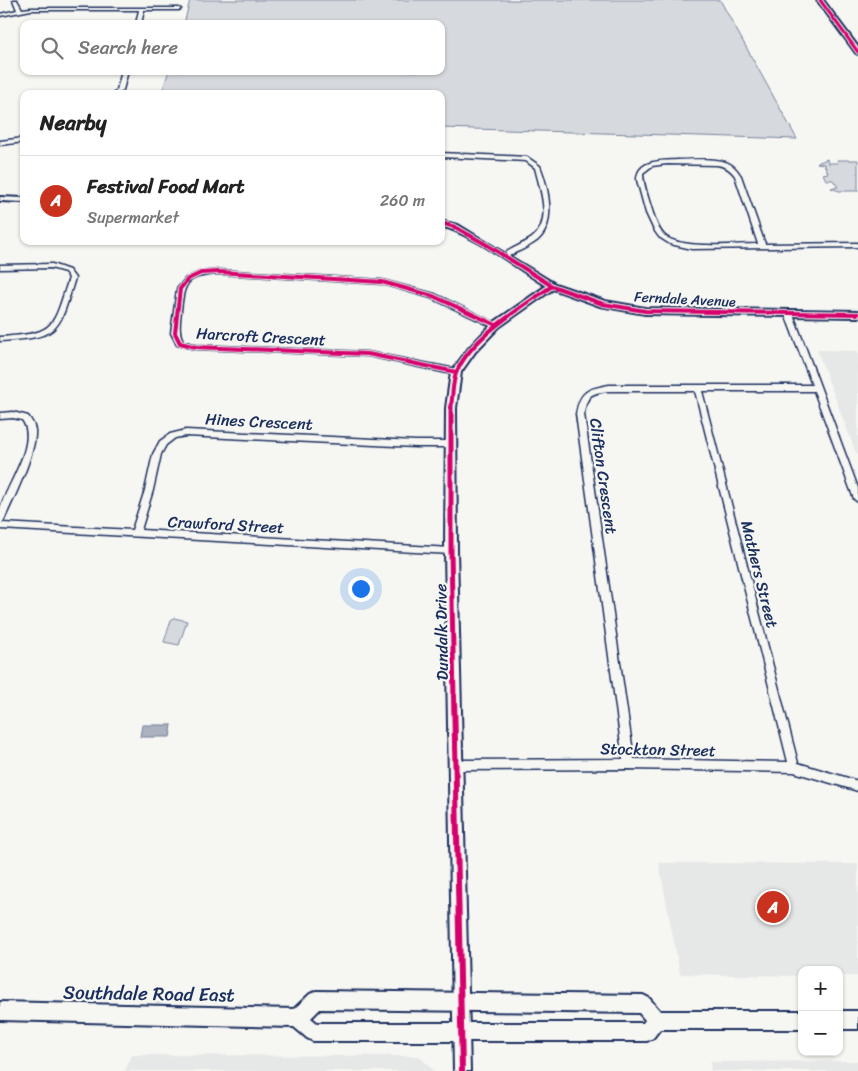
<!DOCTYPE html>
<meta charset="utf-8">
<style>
body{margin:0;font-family:Sriracha,sans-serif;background:#f6f6f6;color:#222}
.controls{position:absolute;right:15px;bottom:15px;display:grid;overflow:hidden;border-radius:10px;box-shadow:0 1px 4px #0004}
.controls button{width:45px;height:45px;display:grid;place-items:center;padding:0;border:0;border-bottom:1px solid #e0e0e0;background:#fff;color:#222;font:25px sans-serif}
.you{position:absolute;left:360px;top:588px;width:18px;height:18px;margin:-12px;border:4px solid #fff;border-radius:50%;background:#1a73e8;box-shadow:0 0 0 8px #1a73e833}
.badge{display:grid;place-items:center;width:32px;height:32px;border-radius:50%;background:#c8321e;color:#fff;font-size:16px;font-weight:700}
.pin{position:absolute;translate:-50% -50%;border:2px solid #fff;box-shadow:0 1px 5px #0006}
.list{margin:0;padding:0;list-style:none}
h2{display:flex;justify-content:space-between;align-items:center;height:65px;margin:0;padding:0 20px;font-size:21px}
h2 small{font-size:16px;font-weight:400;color:#767676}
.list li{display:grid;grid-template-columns:32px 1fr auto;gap:15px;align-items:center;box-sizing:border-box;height:90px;padding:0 20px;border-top:1px solid #e0e0e0}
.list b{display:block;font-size:19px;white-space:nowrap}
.list p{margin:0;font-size:16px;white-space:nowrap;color:#767676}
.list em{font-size:16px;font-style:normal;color:#767676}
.icon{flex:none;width:28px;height:28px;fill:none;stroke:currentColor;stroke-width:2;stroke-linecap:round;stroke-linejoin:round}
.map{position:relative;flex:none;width:858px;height:1071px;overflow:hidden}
.search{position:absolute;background:#fff;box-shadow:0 1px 4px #0004;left:20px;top:20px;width:425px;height:55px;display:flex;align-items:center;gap:12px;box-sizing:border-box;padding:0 18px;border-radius:10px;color:#767676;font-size:19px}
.panel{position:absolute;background:#fff;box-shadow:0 1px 4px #0004;left:20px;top:90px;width:425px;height:155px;border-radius:10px}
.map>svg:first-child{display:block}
.built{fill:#e6e7e7}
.green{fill:#d6d9dd;stroke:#78849e}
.water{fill:#abb2c0;stroke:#717e99}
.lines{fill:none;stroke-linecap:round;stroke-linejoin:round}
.minor-casing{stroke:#1b2f5e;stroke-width:3}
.tertiary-casing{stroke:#1b2f5e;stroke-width:4}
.secondary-casing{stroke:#1b2f5e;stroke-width:4}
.minor{fill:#f6f6f2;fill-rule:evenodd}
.tertiary{fill:#f6f6f2;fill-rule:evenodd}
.secondary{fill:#f6f6f2;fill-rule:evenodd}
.cycleway-far3-casing{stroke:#f6f6f2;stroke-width:5}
.cycleway-far2-casing{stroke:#f6f6f2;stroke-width:6}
.cycleway-far1-casing{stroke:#f6f6f2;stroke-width:8}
.cycleway-casing{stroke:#f6f6f2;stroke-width:9}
.cycleway-far3{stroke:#d6006c;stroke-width:3}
.cycleway-far2{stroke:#d6006c;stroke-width:4}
.cycleway-far1{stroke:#d6006c;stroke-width:5}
.cycleway{stroke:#d6006c;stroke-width:6}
.labels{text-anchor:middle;stroke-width:4.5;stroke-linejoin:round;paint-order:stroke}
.far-street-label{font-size:14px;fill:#1b2f5e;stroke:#f6f6f2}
.street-label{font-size:16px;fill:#1b2f5e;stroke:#f6f6f2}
.near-street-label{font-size:19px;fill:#1b2f5e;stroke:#f6f6f2}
</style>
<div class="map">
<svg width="858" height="1071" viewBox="0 0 858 1071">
<rect width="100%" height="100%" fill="#f6f6f2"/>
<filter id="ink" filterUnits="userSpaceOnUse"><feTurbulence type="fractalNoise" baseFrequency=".02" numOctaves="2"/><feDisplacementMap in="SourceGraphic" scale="10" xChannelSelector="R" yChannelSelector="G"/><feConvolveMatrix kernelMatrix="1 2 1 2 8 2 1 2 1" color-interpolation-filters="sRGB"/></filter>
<g filter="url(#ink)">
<path class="built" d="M 817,350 L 858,351 L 858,453 L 856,453 Z
M 659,863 L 858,864 L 858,976 L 839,976 L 839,970 L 802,970 L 802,976 L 680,974 Z
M 132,1055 L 419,1056 L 434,1071 L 125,1071 Z
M 858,1061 L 858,1071 L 711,1071 L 710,1062 Z"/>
<path class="green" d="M 190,0 L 720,0 L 797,139 L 441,128 L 441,94 L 161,94 L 169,71 L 441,71 L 441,24 L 184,24 Z
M 827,159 L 828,163 L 838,163 L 837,160 L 858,160 L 858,191 L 839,191 L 831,188 L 838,187 L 833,180 L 826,180 L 823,174 L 828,173 L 824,164 L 817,163 Z
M 174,618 L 187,621 L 179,645 L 164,642 L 171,620 Z"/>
<path class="water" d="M 142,725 L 172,725 L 170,737 L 140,737 Z"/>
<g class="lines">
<g class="minor-casing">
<path id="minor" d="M 13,0 L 17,0 L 22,9 L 31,8 L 179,8 L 181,9 L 179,10 L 144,10 L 141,24 L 136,24 L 139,10 L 31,10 L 0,16 L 0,14 L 17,10 Z
M 122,71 L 128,71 L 123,90 L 119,94 L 113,94 L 117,90 Z
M 24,138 L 24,142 L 0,145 L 0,141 Z
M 441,153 L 527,157 L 540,166 C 548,186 557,223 538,240 C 529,247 517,252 507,257 L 505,258 L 502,256 C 510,248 522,245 532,238 C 553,222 540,189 535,168 L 526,161 L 441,157 Z
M 677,160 C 693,160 715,157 730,164 C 735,167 738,171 741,176 L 765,244 L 858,243 L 858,247 L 692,249 L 670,244 L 659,237 L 654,230 L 646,213 L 637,180 C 637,159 662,161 677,160 ZM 667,164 L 717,165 C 725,166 730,169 735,176 L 758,244 C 737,244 679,250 664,235 C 657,228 654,216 651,207 C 648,196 643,184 643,173 L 652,166 Z
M 52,264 L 69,270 L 75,278 C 58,334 60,337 0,341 L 0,337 C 56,333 52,330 69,278 L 65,272 L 51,268 L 0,269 L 0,265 Z
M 219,270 L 382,280 L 435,294 L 500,325 L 496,327 L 493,327 L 431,298 L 382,284 L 219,274 C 187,276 184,281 181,311 C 180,322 178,331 183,341 L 196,345 L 368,352 L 456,369 L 460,372 L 456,375 L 368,356 L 196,349 L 177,345 L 171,333 L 177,289 L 186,278 L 199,272 Z
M 786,312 L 792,312 L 793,314 L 858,488 L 858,502 L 854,499 L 814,391 L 702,391 L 798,763 L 858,781 L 858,791 L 794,772 L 629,769 L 456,770 L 452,768 L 451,765 L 452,762 L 456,760 L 623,759 L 576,414 C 580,391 587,389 609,385 L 812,385 L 785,314 ZM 609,391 L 695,391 L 788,762 L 634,759 L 584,414 C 587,395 590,393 609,391 Z
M 13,412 L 28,416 C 31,420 34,424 35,430 C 37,451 13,500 4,520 L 2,523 L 132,530 L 145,490 L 153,454 L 160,441 L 170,434 L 186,430 L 416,441 L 451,441 L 455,444 L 451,447 L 416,447 L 186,436 L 175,438 L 166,445 L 161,454 L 153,490 L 141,530 L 451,548 L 454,549 L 455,551 L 454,553 L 451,554 L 0,529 C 0,523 0,515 0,509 C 6,486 39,442 22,420 L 13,418 L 0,419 L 0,413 Z"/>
</g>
<g class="tertiary-casing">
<path id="tertiary" d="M 817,0 L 823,0 L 858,47 L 858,54 L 856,53 Z
M 0,197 L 24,198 L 24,202 L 0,201 Z
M 441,221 L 458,225 L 555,284 L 605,301 L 645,308 L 858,311 L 858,317 L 645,314 L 600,306 L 553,289 L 499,327 L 475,352 L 461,372 L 456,408 L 457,551 L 470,1071 L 454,1071 L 445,551 L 446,408 L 451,372 L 469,348 L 493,323 L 546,286 C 515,267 475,235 441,226 Z"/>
</g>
<g class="secondary-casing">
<path id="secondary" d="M 316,991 L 643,995 L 649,998 L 660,1011 L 802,1011 L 802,1029 L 660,1029 L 653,1038 L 647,1041 L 313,1041 L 307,1038 L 294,1027 L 0,1020 L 0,1002 L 294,1009 L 310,994 ZM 320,1009 L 639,1013 L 645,1020 L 643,1023 L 317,1023 L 311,1018 Z
M 839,1011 L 858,1011 L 858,1029 L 839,1029 Z"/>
</g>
<use href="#minor" class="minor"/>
<use href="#tertiary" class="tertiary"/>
<use href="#secondary" class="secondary"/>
<g class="cycleway-far3-casing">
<path id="cycleway-far3" d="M 820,0 L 858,52"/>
</g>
<g class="cycleway-far2-casing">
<path id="cycleway-far2" d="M 441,223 L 455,227 L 487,245 L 552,286 L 603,304 L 645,311 L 858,314
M 456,372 L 368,354 L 196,347 L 180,343 L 175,333 L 180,289 L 188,279 L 201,273 L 219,272 L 382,282 L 433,296 L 496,325
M 451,406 C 453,396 452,381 457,371 C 473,336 521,308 552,286"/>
</g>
<g class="cycleway-far1-casing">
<path id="cycleway-far1" d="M 451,405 L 451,551 L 454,698"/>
</g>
<g class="cycleway-casing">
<path id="cycleway" d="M 454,696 L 462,1071"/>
</g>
<use href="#cycleway-far3" class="cycleway-far3"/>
<use href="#cycleway-far2" class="cycleway-far2"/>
<use href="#cycleway-far1" class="cycleway-far1"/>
<use href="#cycleway" class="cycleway"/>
</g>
</g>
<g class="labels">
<g class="far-street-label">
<text transform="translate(685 299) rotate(3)" y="5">Ferndale Avenue</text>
</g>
<g class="street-label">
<text transform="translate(261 336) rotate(3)" y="6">Harcroft Crescent</text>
<text transform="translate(259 421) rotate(3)" y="6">Hines Crescent</text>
<text transform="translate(604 476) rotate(82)" y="6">Clifton Crescent</text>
<text transform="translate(226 524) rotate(3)" y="6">Crawford Street</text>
<text transform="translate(760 574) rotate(76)" y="6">Mathers Street</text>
<text transform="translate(441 632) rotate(-91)" y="6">Dundalk Drive</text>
<text transform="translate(658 749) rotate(1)" y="6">Stockton Street</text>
</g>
<g class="near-street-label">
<text transform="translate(149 993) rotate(1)" y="7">Southdale Road East</text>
</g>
</g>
</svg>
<div class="controls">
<button>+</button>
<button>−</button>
</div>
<div class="you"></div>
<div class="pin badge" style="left:773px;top:907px">A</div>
<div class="search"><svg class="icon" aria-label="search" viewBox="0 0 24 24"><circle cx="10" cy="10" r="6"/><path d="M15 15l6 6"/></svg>Search here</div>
<section class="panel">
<h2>Nearby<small></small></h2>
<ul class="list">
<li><span class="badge">A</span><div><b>Festival Food Mart</b><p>Supermarket</p></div><em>260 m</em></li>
</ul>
</section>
</div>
